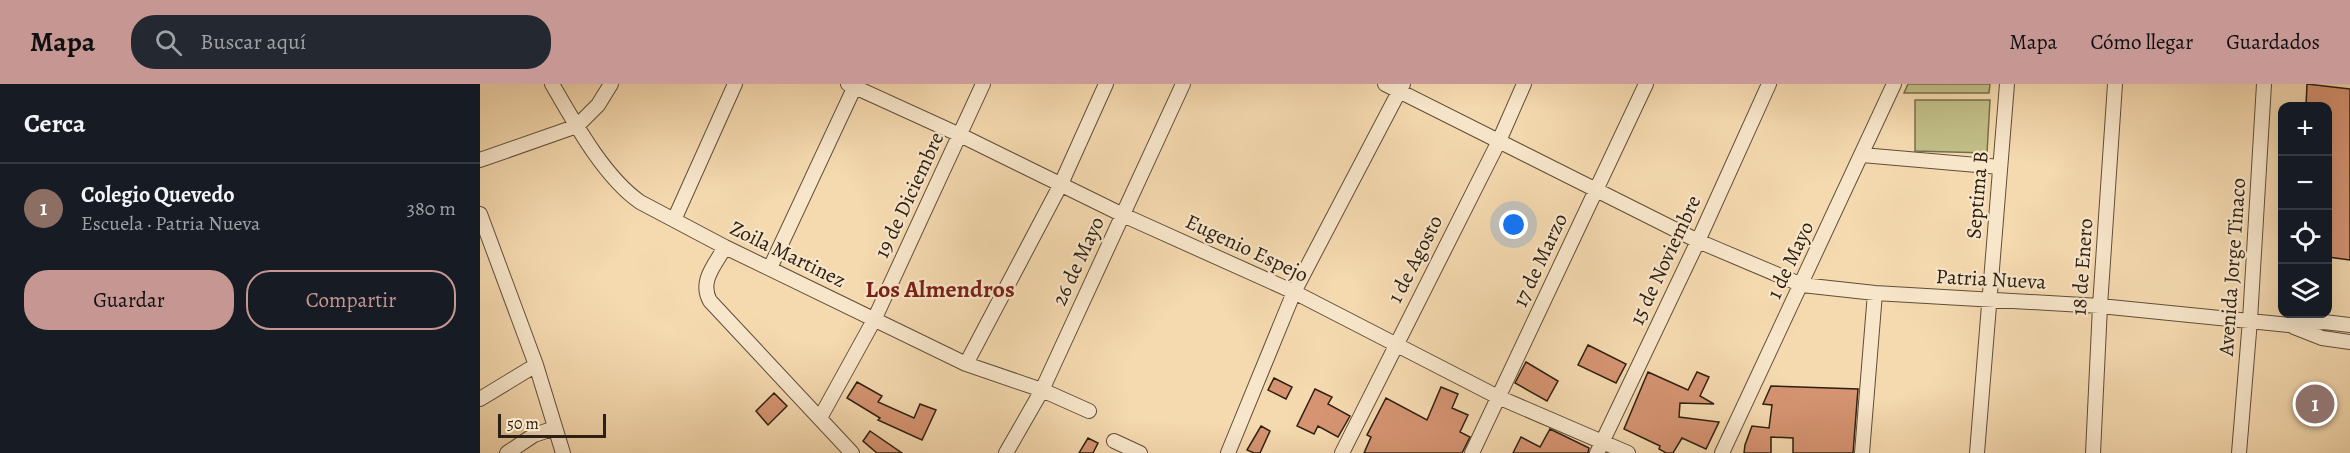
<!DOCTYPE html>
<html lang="es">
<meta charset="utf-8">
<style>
body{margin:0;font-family:Alegreya,serif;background:#242831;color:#f1f3f6}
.controls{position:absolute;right:18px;top:18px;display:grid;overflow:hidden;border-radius:12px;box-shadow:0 6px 24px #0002}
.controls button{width:54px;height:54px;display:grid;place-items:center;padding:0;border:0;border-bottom:2px solid #363941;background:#171b24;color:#f1f3f6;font:30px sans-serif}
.scale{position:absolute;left:18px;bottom:15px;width:108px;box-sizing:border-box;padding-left:6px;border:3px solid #2d2012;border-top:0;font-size:16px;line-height:21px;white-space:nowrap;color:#2d2012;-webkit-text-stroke:4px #f8e6cb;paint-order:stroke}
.you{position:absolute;left:1034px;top:141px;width:21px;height:21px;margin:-15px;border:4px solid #fff;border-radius:50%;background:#1a73e8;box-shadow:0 0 0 9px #1a73e833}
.badge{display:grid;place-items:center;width:39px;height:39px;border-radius:50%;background:#c59692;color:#fff;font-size:20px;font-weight:700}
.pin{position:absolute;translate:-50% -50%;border:3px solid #fff;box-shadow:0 2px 6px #0006}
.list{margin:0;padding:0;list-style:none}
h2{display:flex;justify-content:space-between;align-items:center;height:78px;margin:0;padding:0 24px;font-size:26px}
h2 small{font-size:20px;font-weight:400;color:#9ea1a6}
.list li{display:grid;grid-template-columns:39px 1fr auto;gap:18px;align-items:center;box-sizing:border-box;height:90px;padding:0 24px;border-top:2px solid #363941}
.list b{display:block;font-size:22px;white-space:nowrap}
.list p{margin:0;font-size:20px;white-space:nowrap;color:#9ea1a6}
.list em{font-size:20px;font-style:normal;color:#9ea1a6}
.actions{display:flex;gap:12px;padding:18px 24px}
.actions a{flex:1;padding:14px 0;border:2px solid #c59692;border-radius:24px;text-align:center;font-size:21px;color:#c59692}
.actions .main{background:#c59692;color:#111}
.icon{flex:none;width:33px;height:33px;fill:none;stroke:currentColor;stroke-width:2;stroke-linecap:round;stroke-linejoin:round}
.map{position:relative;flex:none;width:1870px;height:369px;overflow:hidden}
header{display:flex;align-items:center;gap:36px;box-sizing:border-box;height:84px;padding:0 30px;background:#c59692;color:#111}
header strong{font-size:28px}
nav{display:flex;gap:33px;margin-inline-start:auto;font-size:21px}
.search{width:420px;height:54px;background:#242831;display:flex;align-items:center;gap:15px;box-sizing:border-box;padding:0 21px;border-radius:24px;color:#9ea1a6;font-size:22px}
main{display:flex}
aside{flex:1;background:#171b24}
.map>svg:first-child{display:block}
.green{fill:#c1be87;stroke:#776f4c;stroke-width:1.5}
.building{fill:#d69472;stroke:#2d2012;stroke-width:1.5}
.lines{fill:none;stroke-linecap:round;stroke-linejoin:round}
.minor-casing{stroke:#5f4e39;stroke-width:16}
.minor{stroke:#f8e6cb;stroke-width:14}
.labels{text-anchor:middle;stroke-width:4.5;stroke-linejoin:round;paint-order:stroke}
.street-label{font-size:21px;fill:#2d2012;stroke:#f8e6cb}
.quarter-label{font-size:24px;font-weight:bold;fill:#7a1f14;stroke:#f8e6cb}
</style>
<header>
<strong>Mapa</strong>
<div class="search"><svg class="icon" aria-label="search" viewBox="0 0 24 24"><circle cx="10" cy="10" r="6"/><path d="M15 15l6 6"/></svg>Buscar aquí</div>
<nav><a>Mapa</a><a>Cómo llegar</a><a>Guardados</a></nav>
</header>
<main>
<aside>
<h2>Cerca<small></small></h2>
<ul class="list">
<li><span class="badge" style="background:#8d6e63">1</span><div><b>Colegio Quevedo</b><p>Escuela · Patria Nueva</p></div><em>380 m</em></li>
</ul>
<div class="actions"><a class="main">Guardar</a><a>Compartir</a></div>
</aside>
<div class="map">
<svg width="1870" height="369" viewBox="0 0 1870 369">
<rect width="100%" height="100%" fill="#f5d9af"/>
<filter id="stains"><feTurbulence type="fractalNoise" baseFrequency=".00333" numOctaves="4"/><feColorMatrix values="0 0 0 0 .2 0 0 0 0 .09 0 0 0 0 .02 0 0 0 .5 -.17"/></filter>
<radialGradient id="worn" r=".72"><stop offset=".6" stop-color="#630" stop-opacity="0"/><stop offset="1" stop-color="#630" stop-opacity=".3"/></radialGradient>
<path class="green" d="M 1428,0 L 1510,0 L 1509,9 L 1424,9 Z
M 1435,16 L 1510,16 L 1507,69 L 1435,67 Z"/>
<path class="building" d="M 1827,0 L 1870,5 L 1870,176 L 1848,173 L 1848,22 L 1826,22 Z
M 1108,261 L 1146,280 L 1136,299 L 1098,281 Z
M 1046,278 L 1078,297 L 1067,317 L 1035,299 Z
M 1168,288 L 1208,306 L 1217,288 L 1229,293 L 1220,312 L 1234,320 L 1200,319 L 1199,333 L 1239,338 L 1226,365 L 1202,354 L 1193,369 L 1186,369 L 1179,365 L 1180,362 L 1144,345 Z
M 794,294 L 812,303 L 806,315 L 788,306 Z
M 377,298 L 402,312 L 398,318 L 434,334 L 440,320 L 456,326 L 442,356 L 398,336 L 400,334 L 367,314 Z
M 1291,302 L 1378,305 L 1373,369 L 1313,369 L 1313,354 L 1291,353 L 1291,369 L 1264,369 L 1265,361 L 1272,342 L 1289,344 L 1292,321 L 1283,320 Z
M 961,303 L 978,310 L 972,324 L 988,331 L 980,348 L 990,353 L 982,369 L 884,369 L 891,353 L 887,351 L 906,314 L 947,336 Z
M 835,305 L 852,313 L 848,320 L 870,332 L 858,353 L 838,342 L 834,350 L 817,342 Z
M 294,309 L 307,322 L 288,341 L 276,327 Z
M 781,342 L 790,347 L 780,369 L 774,369 L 767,366 Z
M 1070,345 L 1109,364 L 1108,369 L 1033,369 L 1041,353 L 1060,363 Z
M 390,347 L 422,369 L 397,369 L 383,357 Z
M 608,354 L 618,359 L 613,369 L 599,369 Z"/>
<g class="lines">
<g class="minor-casing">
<path id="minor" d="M 72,0 C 94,38 124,93 160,118 L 245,163 L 486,280 L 562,306 L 609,327
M 368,0 L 480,51 L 643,131 L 814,208 L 1018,313 L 1148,369
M 905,0 L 1218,157 L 1322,201 L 1395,209 L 1620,222 L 1809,241 L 1844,238 L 1870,241
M 1382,71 L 1520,83
M 0,76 L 97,42 L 118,21 L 131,0
M 0,130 L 56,281 L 83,369
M 194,136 L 255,0
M 245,163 C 235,181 219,197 230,217 L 372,369
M 290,184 L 376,0
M 1814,243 L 1842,254 L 1870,258
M 486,280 L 581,100 L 626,0
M 0,315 L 56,281
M 340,334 L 394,236 L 503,0
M 634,357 L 660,369
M 27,369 L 54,351 L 75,344
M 526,369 L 562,306 L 703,0
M 748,369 L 814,208 L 923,0
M 862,369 L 1019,57 L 1044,0
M 992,369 L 1166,0
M 1117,369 L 1218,157 L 1289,0
M 1242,369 L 1414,0
M 1382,369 L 1395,209
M 1497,369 L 1527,0
M 1613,369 L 1620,222 L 1635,0
M 1759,369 L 1770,236 L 1784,0"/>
</g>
<use href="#minor" class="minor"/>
</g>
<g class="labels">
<g class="street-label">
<text transform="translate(429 111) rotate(-65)" y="7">19 de Diciembre</text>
<text transform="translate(1497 111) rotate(-85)" y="7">Septima B</text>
<text transform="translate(767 164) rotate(25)" y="7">Eugenio Espejo</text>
<text transform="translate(308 170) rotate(26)" y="7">Zoila Martinez</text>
<text transform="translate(935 175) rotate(-63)" y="7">1 de Agosto</text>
<text transform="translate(1060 176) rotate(-65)" y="7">17 de Marzo</text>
<text transform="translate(1185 176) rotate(-65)" y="7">15 de Noviembre</text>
<text transform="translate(1310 176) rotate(-65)" y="7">1 de Mayo</text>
<text transform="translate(598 177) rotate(-65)" y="7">26 de Mayo</text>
<text transform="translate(1602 183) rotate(-86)" y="7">18 de Enero</text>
<text transform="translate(1752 183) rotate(-86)" y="7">Avenida Jorge Tinaco</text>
<text transform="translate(1511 195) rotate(3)" y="7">Patria Nueva</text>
</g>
<g class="quarter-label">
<text x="460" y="213">Los Almendros</text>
</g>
</g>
<rect width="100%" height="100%" filter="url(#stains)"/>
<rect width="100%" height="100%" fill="url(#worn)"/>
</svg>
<div class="controls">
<button>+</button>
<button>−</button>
<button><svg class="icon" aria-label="locate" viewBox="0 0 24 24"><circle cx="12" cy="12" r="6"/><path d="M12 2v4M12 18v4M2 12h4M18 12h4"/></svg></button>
<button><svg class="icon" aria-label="layers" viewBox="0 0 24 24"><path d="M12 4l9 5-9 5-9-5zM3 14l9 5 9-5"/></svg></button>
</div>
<div class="scale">50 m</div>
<div class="you"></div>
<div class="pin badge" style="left:1835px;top:320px;background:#8d6e63">1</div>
</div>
</main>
